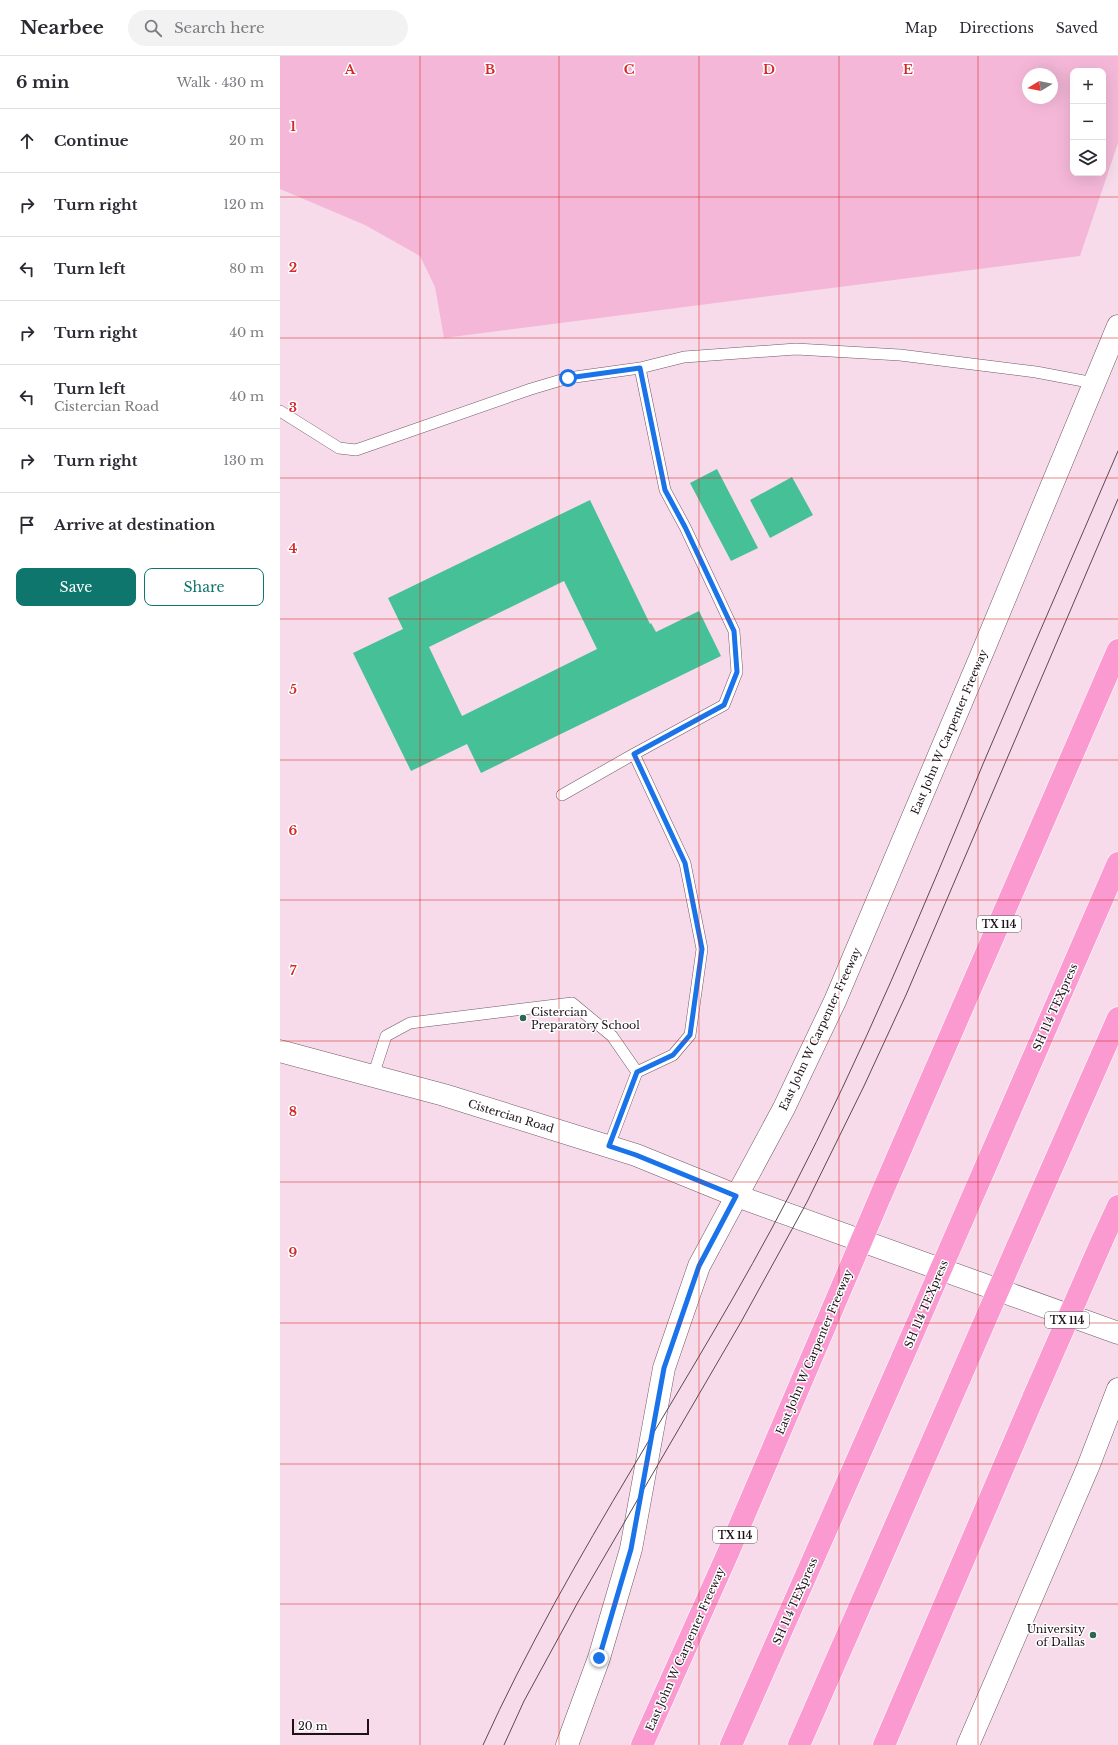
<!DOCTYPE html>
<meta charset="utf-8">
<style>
body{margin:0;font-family:"Libre Baskerville",serif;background:#f2f2f3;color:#2b2b33}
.controls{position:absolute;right:12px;top:12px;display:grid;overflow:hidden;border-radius:8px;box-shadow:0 4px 16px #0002}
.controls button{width:36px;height:36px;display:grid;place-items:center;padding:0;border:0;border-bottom:1px solid #e1e1e2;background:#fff;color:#2b2b33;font:20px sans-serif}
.compass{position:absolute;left:742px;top:12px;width:36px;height:36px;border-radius:50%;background:#fff;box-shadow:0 4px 16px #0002;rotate:260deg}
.scale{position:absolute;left:12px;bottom:10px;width:77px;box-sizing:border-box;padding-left:4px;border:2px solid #1c1218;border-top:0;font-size:11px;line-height:14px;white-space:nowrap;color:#1c1218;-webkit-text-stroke:3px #fff;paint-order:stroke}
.stop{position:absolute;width:12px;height:12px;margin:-9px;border:3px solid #1a73e8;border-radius:50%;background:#fff}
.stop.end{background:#1a73e8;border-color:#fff;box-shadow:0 1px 4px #0008}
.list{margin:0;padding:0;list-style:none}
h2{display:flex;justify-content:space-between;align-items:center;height:52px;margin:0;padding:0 16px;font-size:17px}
h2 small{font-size:13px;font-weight:400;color:#7c7c81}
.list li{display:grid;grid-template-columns:26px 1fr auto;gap:12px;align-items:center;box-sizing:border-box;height:64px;padding:0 16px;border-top:1px solid #e1e1e2}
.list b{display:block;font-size:15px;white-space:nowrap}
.list p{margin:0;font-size:13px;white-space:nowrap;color:#7c7c81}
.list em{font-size:13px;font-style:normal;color:#7c7c81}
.actions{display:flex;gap:8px;padding:12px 16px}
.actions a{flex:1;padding:9px 0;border:1px solid #0f766e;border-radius:8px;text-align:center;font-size:14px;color:#0f766e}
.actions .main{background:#0f766e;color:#fff}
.icon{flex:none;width:22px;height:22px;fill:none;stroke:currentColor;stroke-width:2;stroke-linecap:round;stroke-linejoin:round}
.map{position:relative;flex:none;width:838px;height:1689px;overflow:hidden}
header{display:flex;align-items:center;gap:24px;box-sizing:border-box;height:56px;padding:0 20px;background:#fff;border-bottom:1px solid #e1e1e2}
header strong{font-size:19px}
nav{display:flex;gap:22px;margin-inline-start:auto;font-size:14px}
.search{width:280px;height:36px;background:#f2f2f3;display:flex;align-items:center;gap:10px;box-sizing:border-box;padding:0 14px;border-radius:22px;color:#7c7c81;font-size:15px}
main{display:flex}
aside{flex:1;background:#fff}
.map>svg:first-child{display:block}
.green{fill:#f4b7d8;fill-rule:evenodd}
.building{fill:#46c096;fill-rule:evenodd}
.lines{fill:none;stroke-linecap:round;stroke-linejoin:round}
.lane-casing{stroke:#715865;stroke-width:12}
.street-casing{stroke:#715865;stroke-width:23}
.secondary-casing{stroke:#715865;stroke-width:23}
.highway-casing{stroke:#fff;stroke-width:23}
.lane{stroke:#fff;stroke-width:11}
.street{stroke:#fff;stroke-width:22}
.secondary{stroke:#fff;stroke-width:22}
.highway{stroke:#fa9ad0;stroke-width:22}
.tram{stroke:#594a52;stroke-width:1}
.highway-bridge-casing{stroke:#fff;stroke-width:23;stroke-linecap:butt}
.highway-bridge{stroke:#fa9ad0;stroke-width:22}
.route{stroke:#1a73e8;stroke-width:5}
.grid{fill:none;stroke:#d62828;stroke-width:1;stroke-opacity:0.55}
.poi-dot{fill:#2c6752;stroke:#fff;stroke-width:1.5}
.labels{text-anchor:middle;stroke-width:3;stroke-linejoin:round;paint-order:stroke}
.shield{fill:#fff;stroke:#60595d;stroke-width:1}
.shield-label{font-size:10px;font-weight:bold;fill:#1c1218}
.street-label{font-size:11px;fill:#1c1218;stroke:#fff}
.poi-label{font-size:11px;fill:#1c1218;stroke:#fff;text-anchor:start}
.grid-label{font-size:13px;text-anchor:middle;font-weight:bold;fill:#d62828;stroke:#fff;stroke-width:3;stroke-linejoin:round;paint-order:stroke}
</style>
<header>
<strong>Nearbee</strong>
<div class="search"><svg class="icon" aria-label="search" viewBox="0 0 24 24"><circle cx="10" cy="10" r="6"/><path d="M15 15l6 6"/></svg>Search here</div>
<nav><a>Map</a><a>Directions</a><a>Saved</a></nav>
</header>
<main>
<aside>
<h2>6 min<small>Walk · 430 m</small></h2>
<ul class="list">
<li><svg class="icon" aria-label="ahead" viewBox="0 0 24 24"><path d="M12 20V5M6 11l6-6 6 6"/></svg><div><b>Continue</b></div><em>20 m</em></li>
<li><svg class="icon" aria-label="right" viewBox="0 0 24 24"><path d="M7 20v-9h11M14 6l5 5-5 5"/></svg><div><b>Turn right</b></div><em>120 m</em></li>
<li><svg class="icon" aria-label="left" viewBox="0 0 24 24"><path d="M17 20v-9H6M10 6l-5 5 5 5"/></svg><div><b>Turn left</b></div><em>80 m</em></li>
<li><svg class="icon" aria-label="right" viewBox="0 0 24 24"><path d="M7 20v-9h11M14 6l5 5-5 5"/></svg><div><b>Turn right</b></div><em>40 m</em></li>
<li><svg class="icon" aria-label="left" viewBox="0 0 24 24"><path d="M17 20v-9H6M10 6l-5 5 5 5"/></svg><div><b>Turn left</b><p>Cistercian Road</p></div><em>40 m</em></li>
<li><svg class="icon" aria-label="right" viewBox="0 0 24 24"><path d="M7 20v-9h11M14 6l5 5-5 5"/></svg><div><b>Turn right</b></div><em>130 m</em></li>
<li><svg class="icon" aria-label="arrive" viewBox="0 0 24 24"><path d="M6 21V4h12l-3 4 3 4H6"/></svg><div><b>Arrive at destination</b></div></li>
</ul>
<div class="actions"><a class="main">Save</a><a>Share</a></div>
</aside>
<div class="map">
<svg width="838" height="1689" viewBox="0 0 838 1689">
<rect width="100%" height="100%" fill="#f8dbea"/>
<path class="green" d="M 0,0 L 838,0 L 838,87 L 800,200 L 164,282 L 155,231 L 140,200 L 85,169 L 0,133 ZM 793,15 L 823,15 L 823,117 L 793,117 ZM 748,18 L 772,18 L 772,42 L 748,42 Z"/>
<path class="building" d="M 437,413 L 478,492 L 451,505 L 410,427 Z
M 512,421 L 533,459 L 490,482 L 470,444 Z
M 310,444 L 370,568 L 371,567 L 376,576 L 419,555 L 441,600 L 201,717 L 187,688 L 131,715 L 73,597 L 123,573 L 108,542 ZM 284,525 L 317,593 L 182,660 L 149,591 Z"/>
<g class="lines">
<g class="lane-casing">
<path id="lane" d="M 0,355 L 59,392 L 76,394 L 251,333 L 288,322 L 360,312 L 404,301 L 516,293 L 620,299 L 756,316 L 814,327
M 282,739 L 354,698
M 93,1020 L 106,980 L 130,967 L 292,947 L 332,980 L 357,1016
M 329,1090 L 357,1016 L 393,999 L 410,979 L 422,893 L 405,807 L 354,698 L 444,649 L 457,616 L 454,575 L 405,471 L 385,434 L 360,312"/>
</g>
<g class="street-casing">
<path id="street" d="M 0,995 L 164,1039 L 356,1099 L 457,1140"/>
</g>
<g class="secondary-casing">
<path id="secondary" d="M 457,1140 L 838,1277
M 287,1689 L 319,1602 L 351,1493 L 384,1312 L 419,1210 L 504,1052 L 555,945 L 703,595 L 838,270
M 688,1689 L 808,1411 L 838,1333"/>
</g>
<g class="highway-casing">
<path id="highway" d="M 600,1141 L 838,594
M 681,1167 L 838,807
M 821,1187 L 838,1150
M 737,1191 L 838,962
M 362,1689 L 448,1497 L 546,1268
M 451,1689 L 623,1300
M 519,1689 L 680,1322
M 604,1689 L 754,1340"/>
</g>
<use href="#lane" class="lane"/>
<use href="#street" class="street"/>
<use href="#secondary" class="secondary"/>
<use href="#highway" class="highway"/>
<path class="tram" d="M 203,1689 C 290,1497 413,1325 510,1138 C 582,999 643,853 703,708 C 747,604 793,500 838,395
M 224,1689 L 244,1645 L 298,1546 L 461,1266 L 527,1146 L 584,1030 L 626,939 L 838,443"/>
<g class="highway-bridge-casing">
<path id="highway-bridge" d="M 546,1268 L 600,1141
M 623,1300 L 681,1167
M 680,1322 L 737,1191
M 754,1340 L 821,1187"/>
</g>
<use href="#highway-bridge" class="highway-bridge"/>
</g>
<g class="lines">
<path class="route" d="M 288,322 L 360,312 L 385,434 L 405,471 L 454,575 L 457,616 L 444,649 L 354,698 L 405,807 L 422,893 L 410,979 L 393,999 L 357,1016 L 329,1090 L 356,1099 L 456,1140 L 419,1210 L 384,1312 L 351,1493 L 319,1602"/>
</g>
<path class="grid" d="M 140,0 L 140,1689M 279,0 L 279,1689M 419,0 L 419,1689M 559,0 L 559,1689M 698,0 L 698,1689M 0,141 L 838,141M 0,282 L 838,282M 0,422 L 838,422M 0,563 L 838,563M 0,704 L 838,704M 0,844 L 838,844M 0,985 L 838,985M 0,1126 L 838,1126M 0,1267 L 838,1267M 0,1408 L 838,1408M 0,1548 L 838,1548"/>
<g class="poi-dot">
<circle cx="243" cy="962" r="4"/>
<circle cx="813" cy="1579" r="4"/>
</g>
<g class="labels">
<g class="shield">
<rect x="697" y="860" width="44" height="16" rx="3"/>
<rect x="765" y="1256" width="44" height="16" rx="3"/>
<rect x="433" y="1471" width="44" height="16" rx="3"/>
</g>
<g class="shield-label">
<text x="719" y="872">TX 114</text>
<text x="787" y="1268">TX 114</text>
<text x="455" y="1483">TX 114</text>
</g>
<g class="street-label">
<text transform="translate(669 676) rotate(-67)" y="4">East John W Carpenter Freeway</text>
<text transform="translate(775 951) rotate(-66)" y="4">SH 114 TEXpress</text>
<text transform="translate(540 973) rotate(-65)" y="4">East John W Carpenter Freeway</text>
<text transform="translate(231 1060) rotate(17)" y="4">Cistercian Road</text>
<text transform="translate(646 1248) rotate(-67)" y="4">SH 114 TEXpress</text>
<text transform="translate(534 1296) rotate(-67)" y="4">East John W Carpenter Freeway</text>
<text transform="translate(515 1545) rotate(-66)" y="4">SH 114 TEXpress</text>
<text transform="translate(405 1593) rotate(-66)" y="4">East John W Carpenter Freeway</text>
</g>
<g class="poi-label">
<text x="251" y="960">Cistercian<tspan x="251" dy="13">Preparatory School</tspan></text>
<text x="805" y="1577" text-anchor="end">University<tspan x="805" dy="13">of Dallas</tspan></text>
</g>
</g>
<g class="grid-label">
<text x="70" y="18">A</text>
<text x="210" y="18">B</text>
<text x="349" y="18">C</text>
<text x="489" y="18">D</text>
<text x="628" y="18">E</text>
<text x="13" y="75">1</text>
<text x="13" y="216">2</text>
<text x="13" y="356">3</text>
<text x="13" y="497">4</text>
<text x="13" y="638">5</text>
<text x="13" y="779">6</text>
<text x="13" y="919">7</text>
<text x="13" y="1060">8</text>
<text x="13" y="1201">9</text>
</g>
</svg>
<div class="controls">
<button>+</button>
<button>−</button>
<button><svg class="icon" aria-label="layers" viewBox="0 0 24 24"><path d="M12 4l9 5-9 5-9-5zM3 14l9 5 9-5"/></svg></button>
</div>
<svg class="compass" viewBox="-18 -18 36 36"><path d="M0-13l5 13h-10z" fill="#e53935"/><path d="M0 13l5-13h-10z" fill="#7c7c81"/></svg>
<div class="scale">20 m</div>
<div class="stop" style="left:288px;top:322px"></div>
<div class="stop end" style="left:319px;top:1602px"></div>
</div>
</main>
